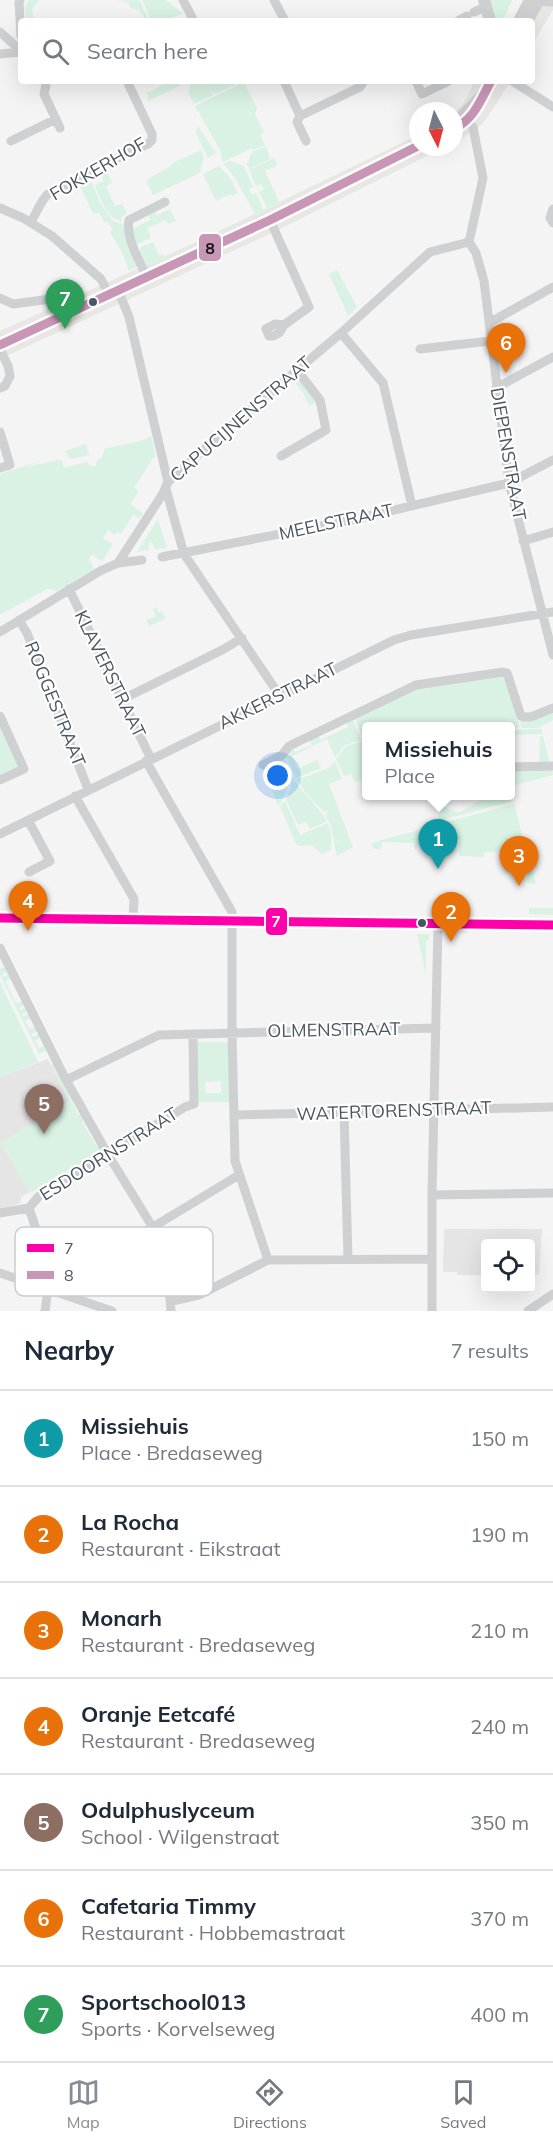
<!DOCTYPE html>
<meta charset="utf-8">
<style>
body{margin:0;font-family:Mulish,sans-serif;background:#f6f6f7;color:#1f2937}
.controls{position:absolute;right:18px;bottom:18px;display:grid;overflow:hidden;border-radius:6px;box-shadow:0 6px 24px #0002}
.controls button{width:54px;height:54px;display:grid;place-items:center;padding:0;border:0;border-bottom:2px solid #e0e1e3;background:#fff;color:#1f2937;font:30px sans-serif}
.compass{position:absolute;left:409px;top:102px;width:54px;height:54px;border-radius:50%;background:#fff;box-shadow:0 6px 24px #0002;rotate:174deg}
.you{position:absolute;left:278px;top:776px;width:21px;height:21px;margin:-15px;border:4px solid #fff;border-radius:50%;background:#1a73e8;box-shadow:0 0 0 9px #1a73e833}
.badge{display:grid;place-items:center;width:39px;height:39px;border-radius:50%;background:#868d94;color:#fff;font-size:20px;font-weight:700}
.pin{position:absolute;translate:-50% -50px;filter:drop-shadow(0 2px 3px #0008)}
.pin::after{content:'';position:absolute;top:32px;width:21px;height:18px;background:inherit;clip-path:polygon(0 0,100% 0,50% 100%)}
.popup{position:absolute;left:362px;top:722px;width:153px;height:78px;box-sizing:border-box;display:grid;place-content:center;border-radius:6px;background:#fff;filter:drop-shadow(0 2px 4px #0005);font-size:20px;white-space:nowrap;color:#747a83}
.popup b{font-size:22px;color:#1f2937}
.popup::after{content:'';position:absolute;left:50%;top:100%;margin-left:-12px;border:12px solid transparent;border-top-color:#fff}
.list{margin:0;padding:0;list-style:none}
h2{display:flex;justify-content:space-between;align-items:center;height:78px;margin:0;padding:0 24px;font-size:26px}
h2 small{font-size:20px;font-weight:400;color:#747a83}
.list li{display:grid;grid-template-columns:39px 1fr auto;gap:18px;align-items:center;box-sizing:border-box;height:96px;padding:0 24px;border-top:2px solid #e0e1e3}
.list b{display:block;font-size:22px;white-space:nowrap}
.list p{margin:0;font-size:20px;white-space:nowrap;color:#747a83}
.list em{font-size:20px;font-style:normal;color:#747a83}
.icon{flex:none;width:33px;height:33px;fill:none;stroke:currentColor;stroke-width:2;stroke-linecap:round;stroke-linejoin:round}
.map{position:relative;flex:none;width:553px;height:1311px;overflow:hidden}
.search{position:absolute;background:#fff;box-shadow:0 6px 24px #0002;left:18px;right:18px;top:18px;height:66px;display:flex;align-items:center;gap:15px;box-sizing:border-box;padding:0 21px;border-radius:6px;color:#747a83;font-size:22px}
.sheet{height:750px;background:#fff}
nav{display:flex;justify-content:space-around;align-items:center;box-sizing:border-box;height:84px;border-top:2px solid #e0e1e3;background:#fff;font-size:16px;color:#747a83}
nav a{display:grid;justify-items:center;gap:3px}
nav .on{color:#868d94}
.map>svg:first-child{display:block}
.commercial{fill:#e8e7e3}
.education{fill:#e6e5e6}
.green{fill:#d9f2e3;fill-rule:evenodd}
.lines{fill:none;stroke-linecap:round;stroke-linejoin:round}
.minor{stroke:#ced0d2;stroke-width:9}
.tertiary{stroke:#ced0d2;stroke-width:12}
.bus-1-casing{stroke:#fff;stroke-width:14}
.bus-2-casing{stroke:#fff;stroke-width:14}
.bus-1{stroke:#f0a;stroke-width:9}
.bus-2{stroke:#c997b6;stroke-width:9}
.bus-dot{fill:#4a5661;stroke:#fff;stroke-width:2}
.labels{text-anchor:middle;stroke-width:4.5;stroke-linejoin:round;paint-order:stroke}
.street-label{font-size:18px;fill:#4a5661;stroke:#fff}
.key{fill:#fff;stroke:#c9ccd0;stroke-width:1.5}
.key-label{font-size:16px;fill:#4a5661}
.line-badge{stroke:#fff;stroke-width:2}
.badge-label{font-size:16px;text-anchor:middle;font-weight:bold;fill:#fff}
.pale-badge-label{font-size:16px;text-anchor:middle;font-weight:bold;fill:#111}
</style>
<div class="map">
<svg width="553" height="1311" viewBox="0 0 553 1311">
<rect width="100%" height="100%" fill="#f4f4f4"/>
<path class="commercial" d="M 543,0 L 553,0 L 553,10 L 532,45 L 532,21 Z
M 475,81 L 511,81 L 485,121 L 471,133 L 454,142 L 454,113 L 463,104 Z
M 418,135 L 418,147 L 445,147 L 276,231 L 0,359 L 0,331 L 203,239 Z"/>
<path class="education" d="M 48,1059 L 96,1152 L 21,1197 L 20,1203 L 14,1206 L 0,1209 L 0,1077 Z
M 444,1229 L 542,1229 L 539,1275 L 531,1275 L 530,1244 L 486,1244 L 485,1275 L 457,1275 L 457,1272 L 443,1272 Z"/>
<path class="green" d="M 29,0 L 39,0 L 32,9 L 34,21 L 26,21 L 25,7 Z
M 139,0 L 149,21 L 146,21 L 139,10 L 131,8 L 127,2 L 116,1 Z
M 142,0 L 165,0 L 183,13 L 166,21 L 152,21 Z
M 487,0 L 512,0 L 503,21 L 495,21 Z
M 167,81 L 178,81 L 180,86 L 148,101 L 147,93 L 167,83 Z
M 192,81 L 235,81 L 236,84 L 215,94 L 212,91 L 213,95 L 194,104 L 188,92 Z
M 244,82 L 257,109 L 255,114 L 264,132 L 260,134 L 265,145 L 253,150 L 252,148 L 223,162 L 220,150 L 195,106 Z
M 198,126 L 216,153 L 208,158 L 196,133 Z
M 266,146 L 270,159 L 249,169 L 247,164 L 252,152 Z
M 201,150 L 204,157 L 200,173 L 153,195 L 147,182 L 148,179 L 171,166 L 171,164 Z
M 274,158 L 277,164 L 275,167 L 266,170 L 266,173 L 280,204 L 268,210 L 259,192 L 264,189 L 261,184 L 256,186 L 249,170 Z
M 230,161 L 244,166 L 253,187 L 249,189 L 252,195 L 256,193 L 264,212 L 256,216 L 235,178 L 224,164 Z
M 219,166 L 230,178 L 238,193 L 233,196 L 230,194 L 216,201 L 203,174 Z
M 105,168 L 112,182 L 106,187 L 115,206 L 122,204 L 127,214 L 121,217 L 122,221 C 107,220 100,197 95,185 L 104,181 L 102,178 Z
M 89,182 L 92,183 L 101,204 L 113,221 L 123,224 L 138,266 L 129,271 L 123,255 L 110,232 L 113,230 L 108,222 L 105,223 L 99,213 L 93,214 L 80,186 Z
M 170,209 L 176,221 L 168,224 L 166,220 L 147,228 L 151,238 L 135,245 L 132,229 L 150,220 L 148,214 L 154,211 L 157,215 Z
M 153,242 L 159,255 L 162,254 L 166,258 L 147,266 L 139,252 L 141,247 Z
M 337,270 L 357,307 L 348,316 L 329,274 Z
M 296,377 L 300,378 L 317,402 L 309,406 L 303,393 L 293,380 Z
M 151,436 L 156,457 L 153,458 L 134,488 L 139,491 L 130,504 L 143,513 L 140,518 L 133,515 L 121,534 L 118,532 L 115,535 L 108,530 L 103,538 L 113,544 L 102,561 L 92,555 L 89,559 L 94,569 L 56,592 L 55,590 L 47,589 L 0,615 L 0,474 L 50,458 L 23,468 L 58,460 L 62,461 L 64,468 L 87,462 L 91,466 L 96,466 L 97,460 C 103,458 104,455 104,449 L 141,441 Z
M 86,444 L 89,455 L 72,459 L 68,456 L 65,451 Z
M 158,519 L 167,548 L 154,549 L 153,543 L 149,543 L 149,550 L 137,552 Z
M 156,607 L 159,613 L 162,611 L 166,618 L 149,626 L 146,620 L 156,616 L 153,609 Z
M 503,676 L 506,678 L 518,719 L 519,726 L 517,728 L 366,726 L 366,739 L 364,739 L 354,717 L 419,688 Z
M 553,710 L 553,720 L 538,728 L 522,728 L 520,721 L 542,716 Z
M 352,718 L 361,740 L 345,745 L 335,757 L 327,739 L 292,756 L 298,769 L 317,760 L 321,768 L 296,778 L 286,757 L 291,755 L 289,751 L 293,747 L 295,752 L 312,745 L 309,739 L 318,735 L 321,740 L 348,727 L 346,721 Z
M 0,722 L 21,768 L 0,778 Z
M 541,729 L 543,734 L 510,735 L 510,730 Z
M 540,736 L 543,736 L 550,764 L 539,764 Z
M 366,741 L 366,778 L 354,782 L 351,774 L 344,776 L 336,759 L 346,746 Z
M 284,758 L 294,780 C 285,785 287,798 278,805 L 264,771 L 265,768 Z
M 335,761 L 342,779 L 329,784 L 353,847 L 337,856 L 334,844 L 341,841 L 334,843 L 332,829 L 325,814 L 330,811 L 324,812 L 305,792 L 297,780 L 329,768 Z
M 511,769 L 552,769 L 553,775 L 515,785 Z
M 295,781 C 305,796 318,806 327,821 L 310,829 L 306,822 L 298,825 L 286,800 L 292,783 Z
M 510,788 L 513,801 L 438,821 L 437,796 L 440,796 C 441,806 449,812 459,812 L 482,800 L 498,800 L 503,796 L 510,796 Z
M 285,801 L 300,835 L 328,823 L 331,834 L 331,850 L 322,854 L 311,845 L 300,846 L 296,844 L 280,806 Z
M 514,804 L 527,853 L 484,852 L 484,857 L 459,856 L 459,839 L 445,839 L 441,837 L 431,840 L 425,847 L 425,828 Z
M 419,830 L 421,839 L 416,849 L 414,849 L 414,843 L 382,842 L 381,849 L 374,849 L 371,843 Z
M 511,857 C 533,858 531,866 536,884 L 527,883 L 528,867 L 526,861 L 511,861 Z
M 529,908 L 553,908 L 553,915 L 529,914 Z
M 417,934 L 431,934 L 429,936 L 429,940 L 426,941 L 426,975 Z
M 6,967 L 8,971 L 2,975 L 3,977 L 9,974 L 11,978 L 5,981 L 16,1003 L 23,1001 L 24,1005 L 19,1008 L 20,1010 L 26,1008 L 27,1011 L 22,1014 L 23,1017 L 28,1014 L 31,1018 L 25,1021 L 29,1029 L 36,1027 L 38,1031 L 32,1034 L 33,1037 L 39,1034 L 41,1037 L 35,1041 L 39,1048 L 45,1046 L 48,1050 L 39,1054 L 0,975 L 0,969 Z
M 0,982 L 38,1062 L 0,1077 Z
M 195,1042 L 229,1042 L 229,1102 L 198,1102 ZM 221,1081 L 221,1093 L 206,1093 L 205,1082 Z
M 54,1063 L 78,1115 L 81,1114 L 84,1119 L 82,1122 L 96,1145 L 102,1149 L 78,1165 L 77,1168 L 70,1173 L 68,1170 L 49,1182 L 51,1184 L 47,1189 L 40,1187 L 30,1193 L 0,1143 L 69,1101 L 51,1065 Z
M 148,1235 L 153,1235 L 159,1246 L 155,1249 L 158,1255 L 164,1252 L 165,1258 L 157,1258 L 144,1237 Z"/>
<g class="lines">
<path class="minor" d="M 20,0 L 19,2 L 21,36
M 183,0 L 194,21
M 274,0 L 285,21
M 534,1 L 553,2
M 474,12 L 485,7
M 458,21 L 467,16
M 0,32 L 21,51
M 0,54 L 21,52
M 45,81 L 46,85 L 44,94 L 60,128
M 284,81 L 300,116 L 297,122 L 306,141
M 416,81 L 422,94 L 449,81
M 512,81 L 553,107
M 300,116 L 360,87 L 364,81
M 464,116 L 473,127 L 483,178 L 469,242 L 476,253 L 484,281 L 509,483 L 553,655
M 11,141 L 56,119
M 0,208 L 23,218 L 52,236 L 101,279 L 109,294
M 553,209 L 550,218 L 553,223
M 270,220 L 309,307 L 284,325 L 279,333 L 273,336 L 269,336 L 266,329 L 275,324 L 284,325
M 31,222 C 36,214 41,200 48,194 C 64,181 90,182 103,165 L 148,144 L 152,140 L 152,134 L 127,81
M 147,277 C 139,260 126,239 129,220 L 165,202
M 118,290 L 129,317 L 168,482
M 0,298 L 13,304 L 66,297 L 83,306
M 489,323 L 553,287
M 341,333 L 383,383 L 412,506
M 0,349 L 7,364
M 420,349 L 490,341
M 0,388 L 5,386 L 10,376 L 8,365
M 496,388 L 553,357
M 0,432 L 10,465 L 0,468
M 281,456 L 326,430 L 320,400 L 297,370
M 166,489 L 184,554 L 280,696
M 523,541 L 553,532
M 162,557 L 356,519 L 509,483 L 553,460
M 118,563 L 142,560
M 69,589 L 151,759
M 19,620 L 27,633 L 88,789
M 0,632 L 100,571 L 118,563 L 162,495 L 168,482 L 211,443 L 341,333 L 430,252 L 469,242
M 123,699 L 224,649 L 242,638
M 0,716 L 24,769 L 0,780
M 146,761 L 232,912 L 232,1033 L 235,1161 L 268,1260
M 263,765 L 282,755 L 289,746 L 416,685 L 503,672 L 507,673 L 508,676 L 521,716 C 533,720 542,711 553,708
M 510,767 L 553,766
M 75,796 L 134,899 L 133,920
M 28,820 L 50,861 L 29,872
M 0,834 L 394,640 L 411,635 L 553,612
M 0,948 L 66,1080 L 107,1153 L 166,1249 L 171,1311
M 66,1080 L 159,1035 L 436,1028
M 344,1112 L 348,1259
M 235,1115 L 553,1107
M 432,1195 L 553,1193
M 29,1208 L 39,1196 L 185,1107 L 194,1104 L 193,1034
M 0,1213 L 29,1208 L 44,1253 L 43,1256 L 50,1279 L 54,1280 L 153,1227 L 239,1175
M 0,1273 L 112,1311
M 172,1301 L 199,1295 L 268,1260 L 431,1259
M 45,1311 L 48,1289
M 432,1311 L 432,1195 L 438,924
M 528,1311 L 553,1294"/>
<path class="tertiary" d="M 484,0 L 490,21
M 519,21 L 530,0
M 527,21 L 539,0
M 454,125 L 483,94 L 491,81
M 0,345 L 270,220 L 418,146
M 0,918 L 553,925"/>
<g class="bus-1-casing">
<path id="bus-1" d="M 0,918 L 553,925"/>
</g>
<g class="bus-2-casing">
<path id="bus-2" d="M 454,129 C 475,118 480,101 491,81
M 0,345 L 270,220 L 418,146"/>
</g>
<use href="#bus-1" class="bus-1"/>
<use href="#bus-2" class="bus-2"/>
</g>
<g class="bus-dot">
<circle cx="93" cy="302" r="5"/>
<circle cx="422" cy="923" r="5"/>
</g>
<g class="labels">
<g class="street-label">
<text transform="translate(98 169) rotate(-30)" y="6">FOKKERHOF</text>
<text transform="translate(241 419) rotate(-41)" y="6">CAPUCIJNENSTRAAT</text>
<text transform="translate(508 454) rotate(80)" y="6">DIEPENSTRAAT</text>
<text transform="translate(336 522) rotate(-12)" y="6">MEELSTRAAT</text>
<text transform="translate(110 674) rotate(64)" y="6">KLAVERSTRAAT</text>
<text transform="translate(278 696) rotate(-26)" y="6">AKKERSTRAAT</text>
<text transform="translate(55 704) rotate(68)" y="6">ROGGESTRAAT</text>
<text transform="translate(334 1030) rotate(-1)" y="6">OLMENSTRAAT</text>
<text transform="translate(394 1111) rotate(-2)" y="6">WATERTORENSTRAAT</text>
<text transform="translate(109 1154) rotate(-32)" y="6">ESDOORNSTRAAT</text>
</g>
</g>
<rect x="15" y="1227" width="198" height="69" rx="9" class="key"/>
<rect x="27" y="1244" width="27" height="8" fill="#f0a"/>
<rect x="27" y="1271" width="27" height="8" fill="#c997b6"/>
<g class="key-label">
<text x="64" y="1254">7</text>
<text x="64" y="1281">8</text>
</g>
<g class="line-badge">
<rect x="198" y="233" width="24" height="29" rx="6" fill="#c997b6"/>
<rect x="265" y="907" width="23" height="29" rx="6" fill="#f0a"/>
</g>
<g class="badge-label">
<text x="276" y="927">7</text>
</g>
<g class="pale-badge-label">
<text x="210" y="254">8</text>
</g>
</svg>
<div class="controls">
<button><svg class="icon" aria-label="locate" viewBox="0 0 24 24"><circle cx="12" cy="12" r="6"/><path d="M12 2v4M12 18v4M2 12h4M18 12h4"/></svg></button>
</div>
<svg class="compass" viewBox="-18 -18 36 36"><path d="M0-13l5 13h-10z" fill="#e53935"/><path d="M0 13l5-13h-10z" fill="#747a83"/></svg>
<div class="you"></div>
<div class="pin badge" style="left:438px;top:869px;background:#0f9aa8">1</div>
<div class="popup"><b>Missiehuis</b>Place</div>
<div class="pin badge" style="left:451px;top:942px;background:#e8710a">2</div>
<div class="pin badge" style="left:519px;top:886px;background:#e8710a">3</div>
<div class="pin badge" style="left:28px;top:931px;background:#e8710a">4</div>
<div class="pin badge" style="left:44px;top:1134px;background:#8d6e63">5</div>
<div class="pin badge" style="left:506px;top:373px;background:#e8710a">6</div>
<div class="pin badge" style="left:65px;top:329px;background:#2e9e5b">7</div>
<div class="search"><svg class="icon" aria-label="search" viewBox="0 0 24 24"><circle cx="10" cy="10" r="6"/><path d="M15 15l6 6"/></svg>Search here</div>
</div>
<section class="sheet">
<h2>Nearby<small>7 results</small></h2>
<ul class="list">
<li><span class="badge" style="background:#0f9aa8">1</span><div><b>Missiehuis</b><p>Place · Bredaseweg</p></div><em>150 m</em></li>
<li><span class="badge" style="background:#e8710a">2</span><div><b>La Rocha</b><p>Restaurant · Eikstraat</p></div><em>190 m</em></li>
<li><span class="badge" style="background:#e8710a">3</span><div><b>Monarh</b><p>Restaurant · Bredaseweg</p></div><em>210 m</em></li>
<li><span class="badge" style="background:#e8710a">4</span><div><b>Oranje Eetcafé</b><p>Restaurant · Bredaseweg</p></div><em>240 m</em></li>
<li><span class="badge" style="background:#8d6e63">5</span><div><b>Odulphuslyceum</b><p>School · Wilgenstraat</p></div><em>350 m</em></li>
<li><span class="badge" style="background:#e8710a">6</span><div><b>Cafetaria Timmy</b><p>Restaurant · Hobbemastraat</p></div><em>370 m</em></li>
<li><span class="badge" style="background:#2e9e5b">7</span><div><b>Sportschool013</b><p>Sports · Korvelseweg</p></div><em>400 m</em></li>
</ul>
</section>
<nav>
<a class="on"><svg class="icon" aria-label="map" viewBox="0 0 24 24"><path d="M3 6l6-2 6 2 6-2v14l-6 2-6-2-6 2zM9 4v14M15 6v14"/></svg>Map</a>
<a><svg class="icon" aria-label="directions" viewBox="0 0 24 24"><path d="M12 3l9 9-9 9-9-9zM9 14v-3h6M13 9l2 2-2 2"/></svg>Directions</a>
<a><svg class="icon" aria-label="saved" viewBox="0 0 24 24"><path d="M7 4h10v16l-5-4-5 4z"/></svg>Saved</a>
</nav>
